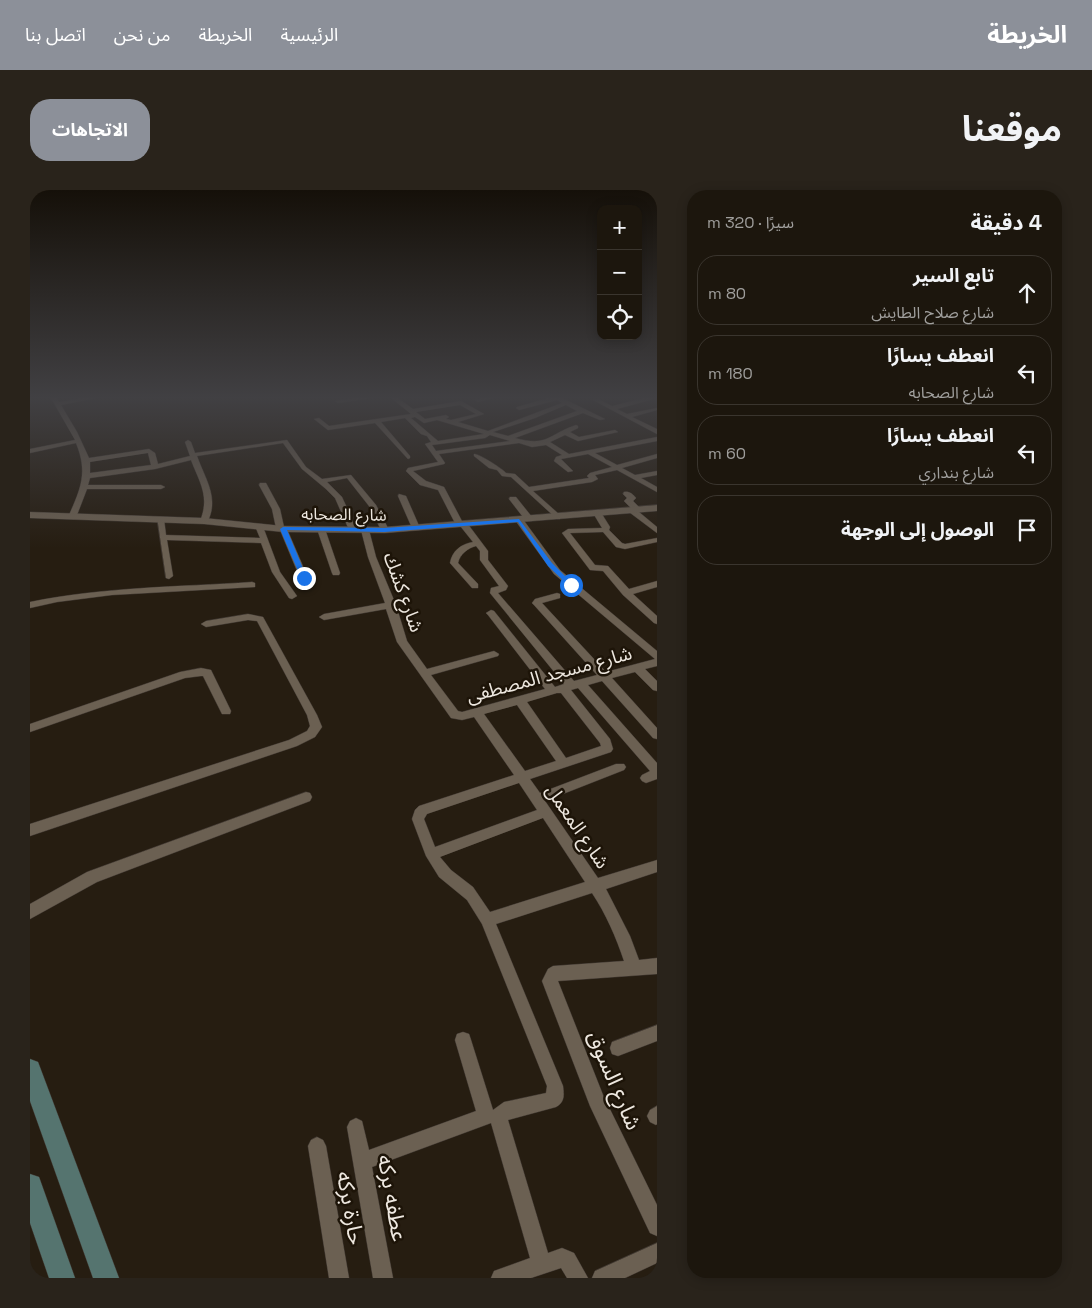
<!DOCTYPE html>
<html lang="ar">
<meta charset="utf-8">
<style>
body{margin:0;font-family:"Space Grotesk","Noto Sans Arabic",sans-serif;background:#29231b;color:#f1f3f6;direction:rtl}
.controls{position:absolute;right:15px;top:15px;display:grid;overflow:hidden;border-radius:10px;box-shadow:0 2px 12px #0003}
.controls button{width:45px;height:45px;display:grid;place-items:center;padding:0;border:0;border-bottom:1px solid #3a352e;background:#1c160d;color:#f1f3f6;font:25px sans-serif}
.stop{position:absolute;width:15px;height:15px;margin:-11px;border:4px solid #1a73e8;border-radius:50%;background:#fff}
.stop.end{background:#1a73e8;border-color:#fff;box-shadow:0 1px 5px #0008}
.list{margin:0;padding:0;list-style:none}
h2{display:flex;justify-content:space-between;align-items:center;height:65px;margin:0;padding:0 20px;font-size:21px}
h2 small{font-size:16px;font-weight:400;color:#a09f9d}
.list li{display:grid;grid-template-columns:32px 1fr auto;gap:15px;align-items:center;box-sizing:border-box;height:70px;margin:0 10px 10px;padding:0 10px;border:1px solid #3a352e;border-radius:20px}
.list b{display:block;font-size:19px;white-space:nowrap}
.list p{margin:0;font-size:16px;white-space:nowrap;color:#a09f9d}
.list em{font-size:16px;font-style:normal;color:#a09f9d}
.icon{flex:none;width:28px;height:28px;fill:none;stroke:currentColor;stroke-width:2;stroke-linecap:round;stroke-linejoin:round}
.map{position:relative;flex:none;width:627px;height:1088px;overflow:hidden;direction:ltr;border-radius:20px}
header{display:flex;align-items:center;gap:30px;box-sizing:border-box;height:70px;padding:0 25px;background:#8c9099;color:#fff}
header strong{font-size:24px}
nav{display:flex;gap:28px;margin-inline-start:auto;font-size:18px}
.intro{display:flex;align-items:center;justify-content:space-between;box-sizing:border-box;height:120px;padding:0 30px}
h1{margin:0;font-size:35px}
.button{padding:12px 22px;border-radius:20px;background:#8c9099;color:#fff;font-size:18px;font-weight:700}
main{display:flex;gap:30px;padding:0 30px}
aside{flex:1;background:#1c160d;border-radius:20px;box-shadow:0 2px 12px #0003}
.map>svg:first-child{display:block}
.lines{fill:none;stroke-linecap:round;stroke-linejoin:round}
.minor-casing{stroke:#403832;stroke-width:1}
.tertiary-casing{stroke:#403832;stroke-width:1}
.secondary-casing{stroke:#403832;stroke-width:1}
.minor{fill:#6b6052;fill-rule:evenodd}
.tertiary{fill:#6b6052;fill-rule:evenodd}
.secondary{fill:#55746f;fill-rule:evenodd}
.route{fill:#1a73e8}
.labels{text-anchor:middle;stroke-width:5;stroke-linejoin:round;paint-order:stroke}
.far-street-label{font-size:16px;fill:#eee8e0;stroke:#1d1408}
.street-label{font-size:19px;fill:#eee8e0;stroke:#1d1408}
.near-street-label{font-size:22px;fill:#eee8e0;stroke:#1d1408}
</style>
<header>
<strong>الخريطة</strong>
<nav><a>الرئيسية</a><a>الخريطة</a><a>من نحن</a><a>اتصل بنا</a></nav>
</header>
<div class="intro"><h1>موقعنا</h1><a class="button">الاتجاهات</a></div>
<main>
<aside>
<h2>4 دقيقة<small>سيرًا · 320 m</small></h2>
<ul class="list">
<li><svg class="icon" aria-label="ahead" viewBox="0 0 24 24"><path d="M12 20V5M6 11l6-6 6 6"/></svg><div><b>تابع السير</b><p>شارع صلاح الطايش</p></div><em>80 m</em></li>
<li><svg class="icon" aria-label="left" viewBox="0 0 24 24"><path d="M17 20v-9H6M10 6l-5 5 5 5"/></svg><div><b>انعطف يسارًا</b><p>شارع الصحابه</p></div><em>180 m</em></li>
<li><svg class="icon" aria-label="left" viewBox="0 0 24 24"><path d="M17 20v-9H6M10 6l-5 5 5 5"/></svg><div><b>انعطف يسارًا</b><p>شارع بنداري</p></div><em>60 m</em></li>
<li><svg class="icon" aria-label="arrive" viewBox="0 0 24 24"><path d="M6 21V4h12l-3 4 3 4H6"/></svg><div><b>الوصول إلى الوجهة</b></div></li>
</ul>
</aside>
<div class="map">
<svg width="627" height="1088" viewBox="0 0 627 1088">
<rect width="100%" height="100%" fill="#261d11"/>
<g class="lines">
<g class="minor-casing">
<path id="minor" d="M 20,206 L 26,206 L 29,212 L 65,206 L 76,206 L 31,215 L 47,242 L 59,268 L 119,259 L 125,263 L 128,274 L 160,266 L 155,252 L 158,250 L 161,252 L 165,263 L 257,250 L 276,277 L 292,289 L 321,285 L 346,315 L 359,340 L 352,342 L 339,316 L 317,288 L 297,292 L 312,307 L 327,340 L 320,342 L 305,308 L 296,299 L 272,279 L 253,253 L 167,266 C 175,289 190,308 177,333 L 170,331 C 180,307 170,293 161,270 L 125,279 L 60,288 L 58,295 L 131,295 L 135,297 L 131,299 L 57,299 L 47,325 L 40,327 L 39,325 C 51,298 58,282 46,253 L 0,263 L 0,259 L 45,250 ZM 118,263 L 121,275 L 60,283 L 60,272 Z
M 340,206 L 355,206 L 308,213 L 305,211 Z
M 359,206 L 365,206 L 383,219 L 431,211 L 454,224 L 428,232 L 458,241 L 532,213 L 527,210 L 489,220 L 486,218 L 487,217 L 522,207 L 521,206 L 528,206 L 575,229 L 570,230 L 553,223 L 485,248 C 518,257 517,245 546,235 L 548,236 L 548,238 L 540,242 L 549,247 L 585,240 L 588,242 L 548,251 L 535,245 L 520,252 L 539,264 L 627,247 L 627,251 L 565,263 L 587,275 L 627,264 L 627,268 L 592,278 L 605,285 L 627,281 L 627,285 L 611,288 L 627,297 L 627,302 L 587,280 L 565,285 L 568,289 L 562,292 L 503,301 L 530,325 L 530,329 L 527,329 L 481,287 L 472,286 L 467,280 L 459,278 L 444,266 L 444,264 C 448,263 473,279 476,283 L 485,284 L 499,297 L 559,288 L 557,286 L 560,283 L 582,277 L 558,264 L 531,269 L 543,281 L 538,282 L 524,271 L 526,267 L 532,265 L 516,255 L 502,257 L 489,253 L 409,264 L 415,273 L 414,274 L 383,281 L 396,291 L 414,297 L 433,333 L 437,333 L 458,361 L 458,370 L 478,396 L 476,400 L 468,403 L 544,491 L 567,485 L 504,415 L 502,413 L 505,409 L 527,403 L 530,404 L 530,408 L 512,413 L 576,482 L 625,469 L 524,384 L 485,330 L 486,328 L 492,328 L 530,380 L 627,461 L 627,476 L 615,479 L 627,491 L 627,501 L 623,500 L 605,482 L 582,488 L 627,538 L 627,549 L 623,548 L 572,491 L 558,495 L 627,573 L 627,589 L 616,593 L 612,591 L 610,588 L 612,585 L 620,581 L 548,498 L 541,500 L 580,549 L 583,559 L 581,562 L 500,589 L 510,603 L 586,574 L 594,574 L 596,577 L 594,580 L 515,611 L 568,688 L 627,670 L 627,682 L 576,699 L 600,746 L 609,770 L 627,768 L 627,784 L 528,791 L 573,905 L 627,1015 L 627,1046 L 620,1043 L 560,916 L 512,791 L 518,779 L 523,776 L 594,771 C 586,747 576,724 562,703 L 466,734 L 533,896 C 534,905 535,912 526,917 L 478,930 L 518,1063 L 532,1058 L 544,1063 L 558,1088 L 537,1088 L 531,1078 L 501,1088 L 461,1088 L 464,1081 L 500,1068 L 461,933 L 342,977 L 363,1088 L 343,1088 L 317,937 L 320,931 L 326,928 L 332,931 L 339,960 L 446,921 L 425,850 L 427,844 L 433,842 L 439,844 L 441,850 L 463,920 L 474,912 L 516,903 L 517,896 L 452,734 L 437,710 L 409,687 L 396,666 L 382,629 L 385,620 L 389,616 L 484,585 L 444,527 L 432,530 L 421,528 L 367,452 L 356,419 L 294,430 L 289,427 L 294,424 L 355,413 L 338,367 L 331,340 L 332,338 L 339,340 L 346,367 L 366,415 L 377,451 L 397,479 L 464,461 L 469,464 L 468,466 L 401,485 L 428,521 L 432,522 L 515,499 L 458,425 L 456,423 L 461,420 L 464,421 L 525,497 L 534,494 L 460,403 L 461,398 L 469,396 L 450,370 L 450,361 L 446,356 C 438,358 430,364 428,373 L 448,394 L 448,398 L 442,398 L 420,373 C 422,361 431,354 443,352 L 431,337 L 426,335 L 408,300 L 390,295 L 376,281 L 378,278 L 408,272 L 395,254 L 401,252 L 397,246 L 391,244 L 375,228 L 351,232 L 380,266 L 380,268 L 378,269 L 345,233 L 298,240 L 284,229 L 289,228 L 299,236 L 381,224 ZM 430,215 L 446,224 L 421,230 L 416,229 L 419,227 L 416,225 L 395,229 L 386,222 ZM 536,215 L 547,221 L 478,246 L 463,242 L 505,228 ZM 385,227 L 394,233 L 407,230 L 454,244 L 408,251 L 381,228 ZM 460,245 L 480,251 L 406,261 L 402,255 L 455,248 ZM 527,503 L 531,503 L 570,553 L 571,556 L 536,568 L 497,512 ZM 487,515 L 526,571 L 495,581 L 454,524 ZM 489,593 L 507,620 L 405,657 L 394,629 L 397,624 ZM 513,628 L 555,692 L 460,722 L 443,697 L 421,680 L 410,667 Z
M 461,206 L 470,206 L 448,212 L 445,210 Z
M 622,206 L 627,206 L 627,208 L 587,219 L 597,224 L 627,218 L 627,220 L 602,227 L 627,239 L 627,244 L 563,210 L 568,209 L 582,216 Z
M 230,293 L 236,293 L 250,319 L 254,337 L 257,339 L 278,388 L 277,390 L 271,390 L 270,388 L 250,340 L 246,338 L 242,319 L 229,295 Z
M 594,302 C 599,301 603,304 606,308 L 603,311 L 612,320 L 609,322 L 627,337 L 627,343 L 599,322 L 598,320 L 601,318 L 594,311 L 597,308 L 593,304 Z
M 369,304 L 376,306 L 390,338 L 389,340 L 382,338 L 368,306 Z
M 480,307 L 486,307 L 502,327 L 502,331 L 496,331 L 479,309 Z
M 564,321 L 570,321 L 580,337 L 579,340 L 592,353 L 595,354 L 627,348 L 627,352 L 595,359 L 586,357 L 573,342 L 540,343 L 565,375 L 578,376 L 599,399 L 627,391 L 627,397 L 603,404 L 627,426 L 627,434 L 624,433 L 593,405 L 573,381 L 560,380 L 532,343 L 538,339 L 572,338 L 563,323 Z
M 127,327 L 134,329 L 136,345 L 230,348 L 225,336 L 232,334 L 250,382 L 267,406 L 262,409 L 259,408 L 242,382 L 231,353 L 137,350 L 143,386 L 139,389 L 136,388 Z
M 288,337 L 295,339 L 310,383 L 309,385 L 303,385 L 302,383 L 287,339 Z
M 222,392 L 225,393 L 225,397 L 82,405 L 27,412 L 0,418 L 0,412 C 73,397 148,397 222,392 Z
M 218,424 L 233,427 L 287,525 L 292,537 L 285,547 L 267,556 L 0,646 L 0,634 L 259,550 L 277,541 L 280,536 L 277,525 L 227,431 L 218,430 L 176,437 L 171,434 L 176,431 Z
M 171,478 L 181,480 L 201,521 L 200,524 L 192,524 L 173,486 L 171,486 L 155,488 L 0,542 L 0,534 L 150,482 Z
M 276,602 L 280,603 L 282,607 L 280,611 L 67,692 L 0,729 L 0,714 L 57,682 Z
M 627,835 L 627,851 L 588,866 L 582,864 L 580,858 L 582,852 Z
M 627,916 L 627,934 L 626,935 L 620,932 L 617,926 L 620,920 Z
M 287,947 L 293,950 L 296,956 L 319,1088 L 299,1088 L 278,956 L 281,950 Z
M 627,1053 L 627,1073 L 595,1088 L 562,1088 L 565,1081 Z"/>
</g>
<g class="tertiary-casing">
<path id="tertiary" d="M 627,315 L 627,321 L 355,343 L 253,342 L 174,334 L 0,328 L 0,322 L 174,328 L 253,336 L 355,337 Z"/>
</g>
<g class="secondary-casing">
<path id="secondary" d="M 0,869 L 8,872 L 89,1088 L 63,1088 L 0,911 Z
M 0,984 L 9,987 L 45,1088 L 19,1088 L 0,1033 Z"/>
</g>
<use href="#minor" class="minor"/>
<use href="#tertiary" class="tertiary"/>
<use href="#secondary" class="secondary"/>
</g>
<linearGradient id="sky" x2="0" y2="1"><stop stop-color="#151009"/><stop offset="0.58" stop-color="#414043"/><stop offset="1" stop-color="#414043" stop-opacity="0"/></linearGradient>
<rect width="627" height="358" fill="url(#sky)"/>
<path class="route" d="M 489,329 L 522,373 L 543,394 L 543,396 L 539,396 L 518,376 L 488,332 L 354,342 L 257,340 L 277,388 L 274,390 L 271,388 L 250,339 L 253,337 L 354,338 Z"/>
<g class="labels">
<g class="far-street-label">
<text transform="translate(314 324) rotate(1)" y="6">شارع الصحابه</text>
</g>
<g class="street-label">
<text transform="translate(374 402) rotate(70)" y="7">شارع كشك</text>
<text transform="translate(519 484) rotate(-15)" y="7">شارع مسجد المصطفى</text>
<text transform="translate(548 636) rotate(56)" y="7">شارع المعمل</text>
</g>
<g class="near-street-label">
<text transform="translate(585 890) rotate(67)" y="8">شارع السوق</text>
<text transform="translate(363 1008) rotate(80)" y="8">عطفه بركه</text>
<text transform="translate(321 1018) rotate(80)" y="8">حارة بركه</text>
</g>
</g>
</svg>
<div class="controls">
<button>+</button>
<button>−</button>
<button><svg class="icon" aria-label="locate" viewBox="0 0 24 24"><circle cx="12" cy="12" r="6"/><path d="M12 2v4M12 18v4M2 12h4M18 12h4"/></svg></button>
</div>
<div class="stop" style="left:541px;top:395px"></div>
<div class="stop end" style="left:274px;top:388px"></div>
</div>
</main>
